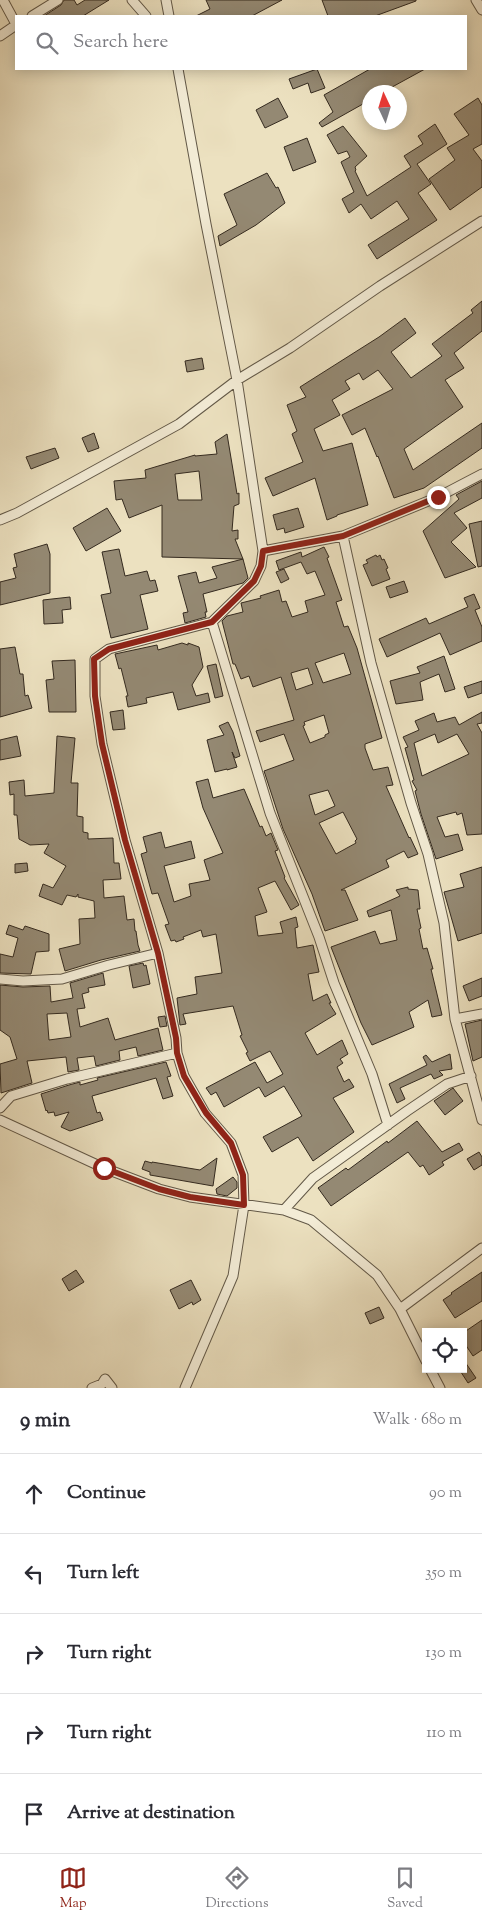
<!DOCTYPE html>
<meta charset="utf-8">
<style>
body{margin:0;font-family:"Sorts Mill Goudy",serif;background:#f2f2f3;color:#2b2b33}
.controls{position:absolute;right:15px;bottom:15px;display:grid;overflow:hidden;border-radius:0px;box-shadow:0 2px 12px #0003}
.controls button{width:45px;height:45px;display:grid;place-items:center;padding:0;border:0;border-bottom:1px solid #e1e1e2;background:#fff;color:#2b2b33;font:25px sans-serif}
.compass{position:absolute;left:362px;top:85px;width:45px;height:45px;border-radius:50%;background:#fff;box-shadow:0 2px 12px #0003;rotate:356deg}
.stop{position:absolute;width:15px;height:15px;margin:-11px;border:4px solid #8f2418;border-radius:50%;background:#fff}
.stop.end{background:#8f2418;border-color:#fff;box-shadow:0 1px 5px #0008}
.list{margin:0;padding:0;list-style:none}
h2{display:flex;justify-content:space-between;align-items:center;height:65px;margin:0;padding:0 20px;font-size:21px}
h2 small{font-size:16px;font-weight:400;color:#7c7c81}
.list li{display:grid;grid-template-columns:32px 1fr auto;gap:15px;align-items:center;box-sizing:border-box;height:80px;padding:0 20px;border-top:1px solid #e1e1e2}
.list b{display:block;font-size:19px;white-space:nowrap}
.list em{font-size:16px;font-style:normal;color:#7c7c81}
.icon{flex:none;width:28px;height:28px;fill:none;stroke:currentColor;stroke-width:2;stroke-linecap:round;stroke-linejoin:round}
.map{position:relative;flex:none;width:482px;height:1388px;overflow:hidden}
.search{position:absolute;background:#fff;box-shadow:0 2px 12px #0003;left:15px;right:15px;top:15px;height:55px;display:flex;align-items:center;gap:12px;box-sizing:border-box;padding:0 18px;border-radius:0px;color:#7c7c81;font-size:19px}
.sheet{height:465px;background:#fff}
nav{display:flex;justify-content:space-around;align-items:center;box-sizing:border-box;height:70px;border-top:1px solid #e1e1e2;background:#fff;font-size:14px;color:#7c7c81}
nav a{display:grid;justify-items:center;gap:2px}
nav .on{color:#8f2418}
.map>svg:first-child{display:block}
.building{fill:#948973;stroke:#342a1f;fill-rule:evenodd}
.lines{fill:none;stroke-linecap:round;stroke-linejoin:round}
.street-casing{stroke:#625847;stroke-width:11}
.street{stroke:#f3ecd6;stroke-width:9}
.route{stroke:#8f2418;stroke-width:6}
</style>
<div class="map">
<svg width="482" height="1388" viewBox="0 0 482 1388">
<rect width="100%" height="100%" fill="#ece1c0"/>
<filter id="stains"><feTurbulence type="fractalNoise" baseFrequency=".004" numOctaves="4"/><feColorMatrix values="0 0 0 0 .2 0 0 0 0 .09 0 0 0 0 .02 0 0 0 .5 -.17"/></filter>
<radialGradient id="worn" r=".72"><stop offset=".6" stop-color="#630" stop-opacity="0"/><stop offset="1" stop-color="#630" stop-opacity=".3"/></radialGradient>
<path class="building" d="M 64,0 L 74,0 L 77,5 L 85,0 L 109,0 L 83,16 L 44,16 L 61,5 Z
M 206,0 L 282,0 L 252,16 L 196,16 L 210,9 Z
M 322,0 L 416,0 L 416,1 L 375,16 L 328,16 Z
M 317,69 L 325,88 L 311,93 L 308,83 L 293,89 L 289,79 Z
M 370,69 L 425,69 L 383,92 L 370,92 L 370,100 L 322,127 L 319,123 L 333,112 L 324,95 Z
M 278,98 L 288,117 L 265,128 L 256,110 Z
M 478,98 L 482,105 L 482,144 L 473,149 L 482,161 L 482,187 L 450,210 L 429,179 L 455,160 L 447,148 L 469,135 L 454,114 Z
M 435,124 L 447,144 L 417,164 L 431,184 L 418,193 L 437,220 L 377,259 L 368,245 L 409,219 L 397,201 L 371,219 L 361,204 L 349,213 L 342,199 L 354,192 L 341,162 L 350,157 L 347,151 L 338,154 L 327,135 L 343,126 L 367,156 L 355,167 L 356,170 L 355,171 L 367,196 L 411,167 L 404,156 L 423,144 L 418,136 Z
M 307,138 L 316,162 L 293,171 L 284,147 Z
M 267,173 L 276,188 L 278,187 L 285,203 L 256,225 L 220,246 L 218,236 L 237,225 L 224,194 Z
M 482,301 L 482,331 L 454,353 L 464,368 L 445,380 L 463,407 L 404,449 L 413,470 L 482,423 L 482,448 L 424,488 L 394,498 L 378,456 L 377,457 L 365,428 L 352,435 L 342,415 L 393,389 L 378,370 L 363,380 L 359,373 L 345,381 L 350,389 L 332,400 L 340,415 L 314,429 L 323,451 L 352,443 L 368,505 L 337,515 L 337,516 L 327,520 L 315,478 L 273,496 L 265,478 L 303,462 L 292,434 L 297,431 L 287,405 L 306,397 L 300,387 L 379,337 L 405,318 L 416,333 L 391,352 L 411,378 L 442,356 L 432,344 L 473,313 L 471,310 Z
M 202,358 L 204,369 L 187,372 L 185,361 Z
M 94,433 L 99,448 L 88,452 L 82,438 Z
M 227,434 L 237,494 L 239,493 L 239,504 L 234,506 L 232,531 L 238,530 L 238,539 L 235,539 L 243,559 L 162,557 L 162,505 L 129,518 L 122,499 L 116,500 L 114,481 L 146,478 L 145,470 L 195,455 L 195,456 L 217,454 L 215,442 ZM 199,471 L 202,500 L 178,500 L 175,474 Z
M 55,448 L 59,458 L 31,469 L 26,457 Z
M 482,481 L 482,498 L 454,513 L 467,528 L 451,542 L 476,567 L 445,578 L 423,531 L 459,499 L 456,495 Z
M 107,508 L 121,531 L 86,551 L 73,528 Z
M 298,508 L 304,527 L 285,533 L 284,528 L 277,530 L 273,515 Z
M 482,521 L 482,566 L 478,567 L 469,524 Z
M 47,544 L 50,554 L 50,593 L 0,605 L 0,582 L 16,578 L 13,568 L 17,567 L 14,554 Z
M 324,547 L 329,557 L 327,558 L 342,600 L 336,602 L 344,627 L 348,626 L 357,648 L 382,738 L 365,744 L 365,748 L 373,770 L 388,767 L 393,785 L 386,786 L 409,838 L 410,837 L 418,854 L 408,858 L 404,851 L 386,860 L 389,867 L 341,890 L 345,890 L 358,920 L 325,931 L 312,894 L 283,829 L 264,771 L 294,760 L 284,734 L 260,742 L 256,731 L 294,720 L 281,677 L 253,687 L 249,676 L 241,679 L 235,664 L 233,664 L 222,621 L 227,616 L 243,612 L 241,603 L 261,598 L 260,596 L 279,590 L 282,602 L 286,601 L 292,617 L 308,612 L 305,601 L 325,595 L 315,571 L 307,574 L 301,562 L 279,570 L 276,561 L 301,552 L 302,557 ZM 344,653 L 351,674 L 323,683 L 315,663 ZM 308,668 L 313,684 L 296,690 L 291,673 ZM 324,715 L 329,733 L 325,735 L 325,737 L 310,743 L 303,726 L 305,725 L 304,722 ZM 328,790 L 335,806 L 315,815 L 309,795 ZM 343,812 L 357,839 L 355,841 L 356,843 L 336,854 L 319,823 Z
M 119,549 L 125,576 L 147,571 L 150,581 L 155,580 L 158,591 L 140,595 L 148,629 L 111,638 L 101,595 L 111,593 L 102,552 Z
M 376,555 L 377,557 L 380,555 L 382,560 L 384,559 L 388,568 L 386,569 L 390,579 L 372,586 L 363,565 L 368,563 L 366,560 Z
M 243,559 L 248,578 L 243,583 L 203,594 L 207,612 L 205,612 L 206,617 L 185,623 L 183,613 L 188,612 L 178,576 L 196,572 L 199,583 L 217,578 L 212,567 Z
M 284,569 L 289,579 L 281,583 L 276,572 Z
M 404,581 L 408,592 L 390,598 L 386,587 Z
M 474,594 L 480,608 L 475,610 L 482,627 L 482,641 L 450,655 L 440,633 L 387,657 L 379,639 L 426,618 L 429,624 L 468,607 L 464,598 Z
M 70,597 L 71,609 L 62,610 L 63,623 L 44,624 L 43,600 Z
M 182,643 L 188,645 L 188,643 L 199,647 L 203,667 L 192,685 L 196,696 L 208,693 L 210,702 L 178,710 L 173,692 L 146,698 L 147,703 L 128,707 L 126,696 L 128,696 L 121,668 L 119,669 L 115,654 L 157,645 L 158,650 Z
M 15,647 L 20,674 L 23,674 L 25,696 L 28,695 L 32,708 L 0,717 L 0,649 Z
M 444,656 L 455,689 L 445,692 L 439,674 L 420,682 L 423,700 L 396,704 L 390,681 L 420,673 L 417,667 Z
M 75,660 L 76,712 L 49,712 L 46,680 L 54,679 L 52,661 Z
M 216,664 L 223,696 L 215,698 L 207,666 Z
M 482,681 L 482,693 L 468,698 L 464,687 Z
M 123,710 L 125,729 L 113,730 L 110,712 Z
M 482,712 L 482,723 L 477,724 L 482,733 L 482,834 L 467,835 L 462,813 L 457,815 L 456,812 L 437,817 L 445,837 L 458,834 L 463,850 L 436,859 L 421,814 L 415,791 L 417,790 L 412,781 L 414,780 L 405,748 L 408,747 L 403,737 L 419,730 L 415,721 L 434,713 L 437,722 L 455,717 L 459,725 ZM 435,734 L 438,743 L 457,734 L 469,754 L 422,776 L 414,743 Z
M 228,722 L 233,732 L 240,756 L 235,758 L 232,752 L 237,767 L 227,770 L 227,769 L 215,772 L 207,740 L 224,735 L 219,726 Z
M 17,736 L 21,756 L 0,760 L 0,740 Z
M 57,736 L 75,738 L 71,783 L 78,783 L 77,816 L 83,817 L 83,832 L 88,833 L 88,839 L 113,838 L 114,863 L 119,863 L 121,879 L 103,880 L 104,898 L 124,896 L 127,920 L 134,919 L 135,931 L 136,931 L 138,945 L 140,951 L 101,960 L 65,971 L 59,949 L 80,944 L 79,919 L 95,918 L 94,901 L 78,897 L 78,894 L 76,897 L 67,895 L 62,905 L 39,896 L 43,884 L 53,888 L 66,866 L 44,853 L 49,844 L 30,845 L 19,839 L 17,815 L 14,815 L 14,794 L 10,795 L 9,782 L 24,780 L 25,796 L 54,793 Z
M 208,779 L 213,798 L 244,789 L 260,827 L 262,826 L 266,836 L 271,833 L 278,850 L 275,851 L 285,877 L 284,878 L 299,905 L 291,910 L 275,881 L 258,888 L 267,912 L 255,916 L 258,936 L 283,933 L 280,922 L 296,917 L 298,927 L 295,928 L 297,948 L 313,945 L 319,972 L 308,974 L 313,1001 L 327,994 L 331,1003 L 329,1003 L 336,1014 L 305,1033 L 317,1055 L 342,1040 L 348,1054 L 340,1059 L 343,1063 L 337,1067 L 344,1082 L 349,1079 L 354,1087 L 333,1098 L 354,1132 L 313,1161 L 298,1137 L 272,1152 L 263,1137 L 302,1116 L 284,1086 L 265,1097 L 259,1087 L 224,1107 L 216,1092 L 211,1095 L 206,1088 L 255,1062 L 267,1083 L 283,1074 L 270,1051 L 250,1061 L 246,1053 L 248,1052 L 240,1036 L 242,1035 L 233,1006 L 183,1014 L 186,1024 L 180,1025 L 177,998 L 197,994 L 195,977 L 222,973 L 216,934 L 203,937 L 201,930 L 183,937 L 184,939 L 176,942 L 175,940 L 171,941 L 165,925 L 169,924 L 158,893 L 152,894 L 141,854 L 147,852 L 143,837 L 161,832 L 165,848 L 191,841 L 195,858 L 164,866 L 174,902 L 191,896 L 189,884 L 210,880 L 204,860 L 223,853 L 203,808 L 196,782 Z
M 27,863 L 28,871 L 15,873 L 15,864 Z
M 482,867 L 482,933 L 458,941 L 444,892 L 464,887 L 460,874 Z
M 408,887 L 408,889 L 418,890 L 420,909 L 417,909 L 421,928 L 419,929 L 423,949 L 427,948 L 433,969 L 431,969 L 442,1015 L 432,1017 L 428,1000 L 409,1012 L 414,1027 L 372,1045 L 361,1023 L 331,947 L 375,931 L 380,944 L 397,940 L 391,910 L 369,917 L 367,911 L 400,896 L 396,890 Z
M 9,925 L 23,930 L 25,926 L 49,934 L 49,951 L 36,952 L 31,974 L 0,973 L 0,954 L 13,957 L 18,938 L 6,934 Z
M 143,963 L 144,966 L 146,965 L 150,984 L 133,988 L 129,966 Z
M 103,973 L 105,985 L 88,988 L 89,992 L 82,994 L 85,1008 L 77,1009 L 80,1027 L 108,1018 L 115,1040 L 158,1028 L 163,1050 L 138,1056 L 136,1047 L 119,1051 L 120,1060 L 96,1066 L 94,1056 L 77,1058 L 79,1070 L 68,1072 L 66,1057 L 27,1061 L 32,1083 L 1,1093 L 0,1064 L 17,1059 L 10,1037 L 0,1030 L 0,985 L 23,987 L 50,986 L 51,1002 L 73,998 L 70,983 ZM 67,1013 L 71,1037 L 49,1040 L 47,1014 Z
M 482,978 L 482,996 L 469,1001 L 463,986 Z
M 165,1016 L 167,1026 L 160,1027 L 158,1017 Z
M 482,1020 L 482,1057 L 473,1061 L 465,1024 Z
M 450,1054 L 452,1069 L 439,1071 L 443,1075 L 434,1079 L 431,1074 L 400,1088 L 405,1099 L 397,1103 L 389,1084 L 427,1065 L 423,1057 L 426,1055 L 432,1062 Z
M 166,1062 L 171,1076 L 167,1077 L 173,1096 L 163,1099 L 156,1078 L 92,1096 L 97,1113 L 100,1112 L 103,1120 L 70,1131 L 61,1127 L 69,1112 L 55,1116 L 54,1112 L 48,1113 L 47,1110 L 46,1111 L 41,1094 L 69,1085 L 80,1082 L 80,1085 L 98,1080 L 97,1078 Z
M 453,1088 L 463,1101 L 445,1115 L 434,1101 Z
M 417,1121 L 442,1152 L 459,1143 L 463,1150 L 442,1162 L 444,1165 L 429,1175 L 423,1165 L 420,1167 L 408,1152 L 331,1206 L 318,1188 L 346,1168 L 348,1170 L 387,1141 L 388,1143 Z
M 479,1152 L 482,1157 L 482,1165 L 474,1170 L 467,1159 Z
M 217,1158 L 213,1186 L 150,1175 L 150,1172 L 142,1169 L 145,1161 L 152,1163 L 152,1162 L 200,1170 Z
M 233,1177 L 237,1182 L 237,1188 L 227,1196 L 217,1194 L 216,1189 Z
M 76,1270 L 84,1282 L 69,1291 L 62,1279 Z
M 482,1272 L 482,1301 L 455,1318 L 443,1300 L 452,1294 L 451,1293 Z
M 191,1280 L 201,1300 L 193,1305 L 192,1302 L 179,1309 L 170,1290 Z
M 379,1307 L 384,1318 L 370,1324 L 365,1313 Z
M 482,1320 L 482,1350 L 473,1356 L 463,1341 L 463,1333 Z
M 463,1359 L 476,1378 L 468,1383 L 459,1369 L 463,1369 Z"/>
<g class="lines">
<g class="street-casing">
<path id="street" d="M 3,0 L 16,24
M 132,0 L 146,16
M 166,0 L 169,16
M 476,0 L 482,10
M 32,16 L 58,0
M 0,36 L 16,25
M 178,69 L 206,224 L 237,380 L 263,551 L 261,566 L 254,581 L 212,622 L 109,649 L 95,659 L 95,696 L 102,744 L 125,840 L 158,953 L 176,1038 L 177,1053 L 184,1076 L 205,1113 L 231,1143 L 243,1175 L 244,1205 L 233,1276 L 185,1388
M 0,520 L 17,513 L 179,424 L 237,380 L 290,348 L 380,286 L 482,221
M 343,536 L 371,663 L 411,803 L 428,854 L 444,923 L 455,1019 L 482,1120
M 263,551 L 343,536 L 438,497 L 482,474
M 212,622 L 270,813 L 319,937 L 334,983 L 372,1074 L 388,1125
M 0,979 L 23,981 L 62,979 L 109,965 L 158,953
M 455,1019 L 482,1014
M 0,1108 L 11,1096 L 67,1079 L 177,1053
M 0,1120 L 104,1168 L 159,1189 L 190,1197 L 284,1210 L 311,1220 L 377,1275 L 400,1309 L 426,1361
M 284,1210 L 313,1178 L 407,1111 L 447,1084 L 471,1076
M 400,1309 L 482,1248
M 430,1369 L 440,1388
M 92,1388 L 102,1384 L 105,1379 L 112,1388"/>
</g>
<use href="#street" class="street"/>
</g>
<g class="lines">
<path class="route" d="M 104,1168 L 159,1189 L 190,1197 L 244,1205 L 243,1175 L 231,1143 L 206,1113 L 184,1076 L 177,1053 L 176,1038 L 158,953 L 125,840 L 102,744 L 95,696 L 94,659 L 109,649 L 212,622 L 254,581 L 261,566 L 263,551 L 343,536 L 438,497"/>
</g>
<rect width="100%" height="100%" filter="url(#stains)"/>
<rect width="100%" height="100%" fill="url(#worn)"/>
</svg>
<div class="controls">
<button><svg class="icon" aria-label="locate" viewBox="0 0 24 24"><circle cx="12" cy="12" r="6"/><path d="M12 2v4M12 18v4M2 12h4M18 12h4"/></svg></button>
</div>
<svg class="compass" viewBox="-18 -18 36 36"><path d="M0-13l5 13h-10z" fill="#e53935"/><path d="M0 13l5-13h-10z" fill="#7c7c81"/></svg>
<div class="stop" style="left:104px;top:1168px"></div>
<div class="stop end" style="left:438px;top:497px"></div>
<div class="search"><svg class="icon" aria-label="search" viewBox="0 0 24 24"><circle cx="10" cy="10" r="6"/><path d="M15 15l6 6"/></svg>Search here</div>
</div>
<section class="sheet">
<h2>9 min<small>Walk · 680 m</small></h2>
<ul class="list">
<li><svg class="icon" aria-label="ahead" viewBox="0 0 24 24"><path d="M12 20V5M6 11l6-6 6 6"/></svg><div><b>Continue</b></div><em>90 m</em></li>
<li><svg class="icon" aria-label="left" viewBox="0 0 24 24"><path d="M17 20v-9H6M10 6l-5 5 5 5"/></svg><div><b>Turn left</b></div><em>350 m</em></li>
<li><svg class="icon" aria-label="right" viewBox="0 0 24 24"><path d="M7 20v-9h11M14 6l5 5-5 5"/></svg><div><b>Turn right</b></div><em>130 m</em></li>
<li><svg class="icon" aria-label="right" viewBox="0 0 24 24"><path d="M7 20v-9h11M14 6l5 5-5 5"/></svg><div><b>Turn right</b></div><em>110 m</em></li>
<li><svg class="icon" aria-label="arrive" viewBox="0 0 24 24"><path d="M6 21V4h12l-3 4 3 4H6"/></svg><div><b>Arrive at destination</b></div></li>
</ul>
</section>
<nav>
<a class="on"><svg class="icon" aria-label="map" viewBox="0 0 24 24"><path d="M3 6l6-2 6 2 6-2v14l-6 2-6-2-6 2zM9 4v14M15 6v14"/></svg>Map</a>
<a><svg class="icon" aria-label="directions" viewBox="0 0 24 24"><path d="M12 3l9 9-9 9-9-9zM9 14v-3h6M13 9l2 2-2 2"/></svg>Directions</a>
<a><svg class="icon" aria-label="saved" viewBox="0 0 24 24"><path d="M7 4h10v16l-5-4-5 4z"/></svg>Saved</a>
</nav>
